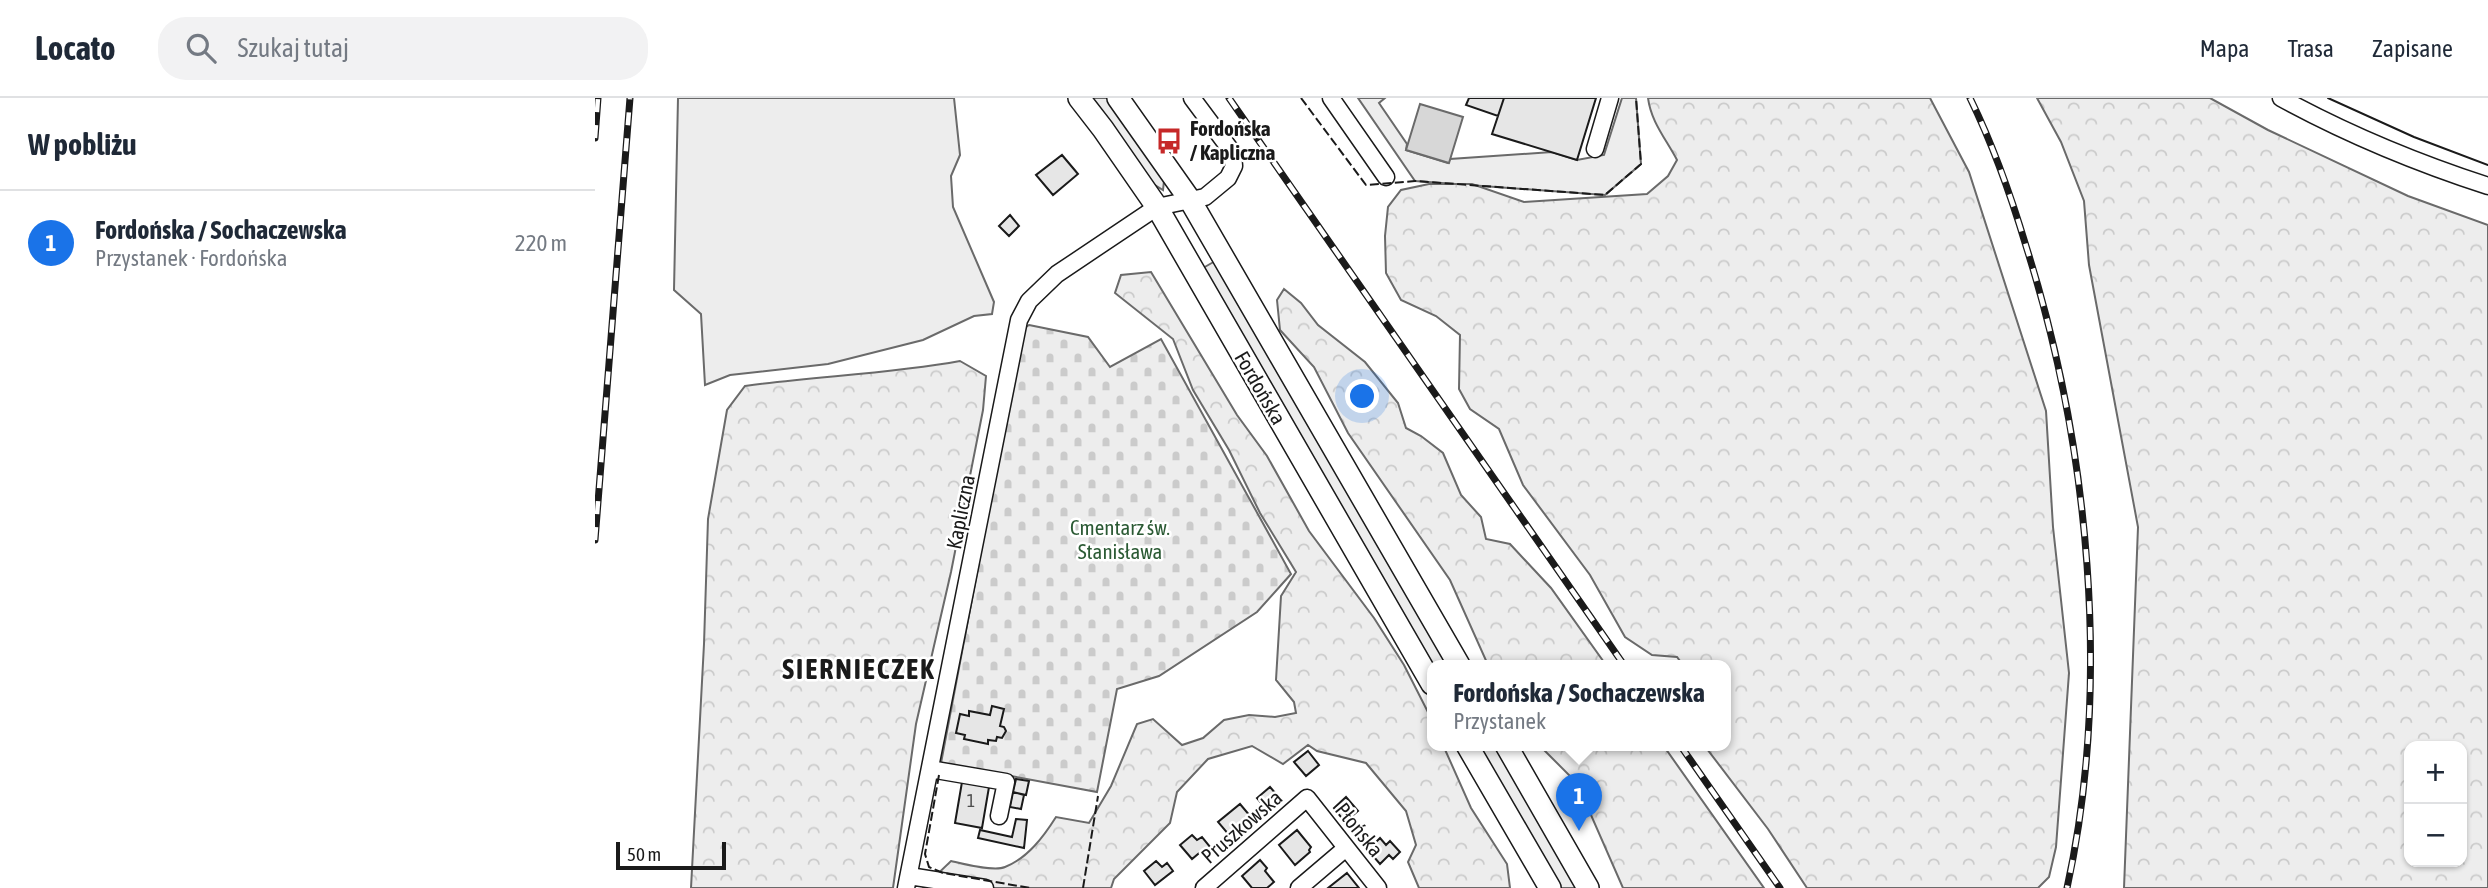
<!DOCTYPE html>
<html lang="pl">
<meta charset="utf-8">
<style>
body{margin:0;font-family:"Asap Condensed",sans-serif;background:#f2f2f3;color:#1f2937}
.controls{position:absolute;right:21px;bottom:21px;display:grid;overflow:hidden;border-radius:14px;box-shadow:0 2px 5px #0004}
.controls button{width:63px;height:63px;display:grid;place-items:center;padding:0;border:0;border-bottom:2px solid #e0e1e3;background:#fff;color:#1f2937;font:35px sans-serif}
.scale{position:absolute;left:21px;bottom:18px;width:110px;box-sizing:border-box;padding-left:7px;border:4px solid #1a1a1a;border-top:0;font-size:19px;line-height:24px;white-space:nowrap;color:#1a1a1a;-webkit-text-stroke:5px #fff;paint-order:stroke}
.you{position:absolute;left:768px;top:299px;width:24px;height:24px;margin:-18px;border:5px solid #fff;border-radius:50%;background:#1a73e8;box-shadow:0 0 0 10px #1a73e833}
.badge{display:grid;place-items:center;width:46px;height:46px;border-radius:50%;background:#1a73e8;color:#fff;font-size:23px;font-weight:700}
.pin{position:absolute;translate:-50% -58px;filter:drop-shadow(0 2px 4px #0008)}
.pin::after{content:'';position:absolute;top:37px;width:24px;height:21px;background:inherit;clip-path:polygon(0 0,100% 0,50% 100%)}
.popup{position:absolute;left:832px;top:562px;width:304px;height:91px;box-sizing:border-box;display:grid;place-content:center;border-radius:14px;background:#fff;filter:drop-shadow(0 2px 5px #0005);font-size:23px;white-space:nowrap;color:#747a83}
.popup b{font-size:26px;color:#1f2937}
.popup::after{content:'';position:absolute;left:50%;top:100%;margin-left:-14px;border:14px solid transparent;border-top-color:#fff}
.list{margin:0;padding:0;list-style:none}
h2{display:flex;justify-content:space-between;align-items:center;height:91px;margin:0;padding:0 28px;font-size:30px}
h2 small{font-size:23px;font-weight:400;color:#747a83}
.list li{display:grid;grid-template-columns:46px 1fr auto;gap:21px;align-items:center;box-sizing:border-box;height:105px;padding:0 28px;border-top:2px solid #e0e1e3}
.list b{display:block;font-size:26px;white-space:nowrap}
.list p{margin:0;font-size:23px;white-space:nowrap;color:#747a83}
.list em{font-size:23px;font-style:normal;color:#747a83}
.icon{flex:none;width:38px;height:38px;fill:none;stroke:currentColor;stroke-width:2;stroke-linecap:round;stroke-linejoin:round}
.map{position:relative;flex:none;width:1893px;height:790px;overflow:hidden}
header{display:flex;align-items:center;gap:42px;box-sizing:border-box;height:98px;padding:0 35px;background:#fff;border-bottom:2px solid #e0e1e3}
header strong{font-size:33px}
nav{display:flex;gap:38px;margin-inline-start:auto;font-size:24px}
.search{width:490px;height:63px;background:#f2f2f3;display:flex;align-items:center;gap:18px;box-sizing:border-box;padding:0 24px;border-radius:28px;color:#747a83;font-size:26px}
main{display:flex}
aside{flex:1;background:#fff}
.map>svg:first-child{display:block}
.built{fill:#ededed;stroke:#6a6a6a;stroke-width:2}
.forest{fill:url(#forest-crowns);stroke:#6a6a6a;stroke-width:2;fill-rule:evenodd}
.cemetery{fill:url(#cemetery-stones);stroke:#6a6a6a;stroke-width:2}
.water{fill:#d7d7d7;stroke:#6a6a6a;stroke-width:2}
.building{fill:#e6e6e6;stroke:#1a1a1a;stroke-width:2}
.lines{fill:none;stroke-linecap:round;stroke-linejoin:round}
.minor-casing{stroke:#1a1a1a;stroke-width:19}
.major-casing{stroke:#1a1a1a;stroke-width:24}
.minor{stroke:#fff;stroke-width:16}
.major{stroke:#fff;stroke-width:21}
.tram{stroke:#1a1a1a;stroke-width:2}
.rail-casing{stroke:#1a1a1a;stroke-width:7}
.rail{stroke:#fff;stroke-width:4.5;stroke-dasharray:13;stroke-linecap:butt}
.fence{stroke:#1a1a1a;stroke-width:2;stroke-dasharray:9 3.5;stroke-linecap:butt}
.labels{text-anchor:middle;stroke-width:5;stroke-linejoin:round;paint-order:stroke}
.number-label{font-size:18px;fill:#4d4d4d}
.poi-label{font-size:21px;font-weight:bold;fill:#1a1a1a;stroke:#fff;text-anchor:start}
.street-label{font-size:21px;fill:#1a1a1a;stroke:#fff}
.park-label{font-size:21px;fill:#2b5a34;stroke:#fff}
.district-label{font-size:28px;font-weight:bold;letter-spacing:2px;fill:#1a1a1a;stroke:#fff}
</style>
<header>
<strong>Locato</strong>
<div class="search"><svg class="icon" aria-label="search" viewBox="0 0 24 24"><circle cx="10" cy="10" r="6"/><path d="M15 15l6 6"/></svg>Szukaj tutaj</div>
<nav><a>Mapa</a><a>Trasa</a><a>Zapisane</a></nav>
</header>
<main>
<aside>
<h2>W pobliżu<small></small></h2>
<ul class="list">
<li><span class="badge">1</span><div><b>Fordońska / Sochaczewska</b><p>Przystanek · Fordońska</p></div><em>220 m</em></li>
</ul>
</aside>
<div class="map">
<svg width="1893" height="790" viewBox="0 0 1893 790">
<defs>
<pattern id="forest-crowns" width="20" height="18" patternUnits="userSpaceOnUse" patternTransform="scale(1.75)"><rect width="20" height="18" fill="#ededed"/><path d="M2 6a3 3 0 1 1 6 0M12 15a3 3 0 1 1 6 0" fill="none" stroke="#cbcbcb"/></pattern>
<pattern id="cemetery-stones" width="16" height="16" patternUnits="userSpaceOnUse" patternTransform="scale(1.75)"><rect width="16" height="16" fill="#ededed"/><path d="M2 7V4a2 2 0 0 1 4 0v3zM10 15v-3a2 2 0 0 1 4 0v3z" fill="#cbcbcb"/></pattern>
</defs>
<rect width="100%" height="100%" fill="#fff"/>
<path class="built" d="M 83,0 L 359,0 L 365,57 L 356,78 L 358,109 L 399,204 L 397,216 L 379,218 L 328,242 L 233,266 L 135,277 L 110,287 L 106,216 L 79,192 Z
M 495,0 L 514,0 L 569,83 L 568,92 L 555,84 Z
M 763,0 L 790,0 L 784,5 L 812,46 L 811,52 L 853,65 L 855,61 L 957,54 L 982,62 L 1009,57 L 1027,0 L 1041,0 L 1046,66 L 1010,97 L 820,83 Z
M 622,162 L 854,567 L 837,567 L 608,170 Z
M 882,647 L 900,647 L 982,790 L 964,790 Z"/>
<path class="forest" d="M 1053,0 L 1335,0 L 1374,74 L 1451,313 L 1458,429 L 1474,575 L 1461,749 L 1454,779 L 1443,790 L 1212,790 L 1173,731 L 1109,647 L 1131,647 L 1131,567 L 1088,567 L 1082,559 L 1057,557 L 1030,539 L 995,477 L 928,387 L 904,331 L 875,311 L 864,291 L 865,237 L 841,218 L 806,202 L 791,175 L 790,138 L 793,109 L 806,92 L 834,86 L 877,86 L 929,104 L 1052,96 L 1073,78 L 1082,62 C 1071,41 1056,24 1053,0 Z
M 1442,0 L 1615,0 L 1673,32 L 1813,98 L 1893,127 L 1893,790 L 1529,790 L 1543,429 L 1494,167 L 1489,103 L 1466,44 ZM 1814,648 L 1867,648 L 1867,764 L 1814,764 Z
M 556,174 L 642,317 L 672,358 L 714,433 L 779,520 L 809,567 L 837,622 L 837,647 L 848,647 L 876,710 L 912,766 L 915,790 L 824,790 L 813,764 L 821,747 L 811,713 L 771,665 L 722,653 L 713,647 L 688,666 L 657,648 L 613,661 L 582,694 L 575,725 L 519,781 L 516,790 L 328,790 L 356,763 C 369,766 399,774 410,769 C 433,760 449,738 461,719 L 494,725 L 516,688 L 542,626 L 558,621 L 587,647 L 608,640 L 629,622 L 654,617 L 680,619 L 701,615 L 699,604 L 681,582 L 686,498 L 701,474 L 665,415 L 634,352 L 598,292 L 578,241 L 520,195 L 526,177 Z
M 689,191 L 706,205 L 723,227 L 770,264 L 803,305 L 811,330 L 826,338 L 848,355 L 866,397 L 886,419 L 891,441 L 915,446 L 956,490 L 1011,567 L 893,567 L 855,482 L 753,335 L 719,269 L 685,232 L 682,202 Z
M 365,263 L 391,278 L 388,312 L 356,474 L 321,626 L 298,790 L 96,790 L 109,546 L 113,421 L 132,312 L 150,288 C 222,278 294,276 365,263 Z
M 944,647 L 1068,647 L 1169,790 L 1028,790 L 982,685 Z"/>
<path class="cemetery" d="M 434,227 L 493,239 L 515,269 L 566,241 L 696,476 L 662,514 L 564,578 L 522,591 L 502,694 L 346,665 L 428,231 Z"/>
<path class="water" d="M 825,6 L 868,19 L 854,65 L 811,52 Z"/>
<path class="building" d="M 874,0 L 909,0 L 903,18 L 871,7 Z
M 909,0 L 1001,0 L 982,62 L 897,36 Z
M 467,57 L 483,76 L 458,97 L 441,77 Z
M 415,117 L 424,128 L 414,138 L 404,128 Z
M 397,608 L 409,611 L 405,628 L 409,629 L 411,633 L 407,640 L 402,639 L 401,643 L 393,642 L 393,646 L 369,641 L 370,637 L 361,635 L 365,616 L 374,618 L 374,613 L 395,617 Z
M 713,653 L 724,667 L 711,678 L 699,664 Z
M 421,681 L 434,683 L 431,697 L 418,694 Z
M 367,684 L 394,689 L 387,730 L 360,725 Z
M 675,689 L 687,703 L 674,714 L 662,700 Z
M 418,694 L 429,697 L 426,711 L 415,709 Z
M 751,699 L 763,713 L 750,724 L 739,710 Z
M 645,706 L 656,719 L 648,730 L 646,728 L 634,737 L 623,724 Z
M 421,721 L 432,722 L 429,750 L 383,740 L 385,732 L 417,739 Z
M 702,732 L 716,749 L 714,752 L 715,754 L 700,767 L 684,747 Z
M 597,737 L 602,742 L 607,739 L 616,750 L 611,754 L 609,751 L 597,761 L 585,747 Z
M 785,740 L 791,747 L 795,743 L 805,754 L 798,761 L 794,757 L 785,766 L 773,752 Z
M 665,762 L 672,770 L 670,773 L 679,784 L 672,790 L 657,790 L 647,778 Z
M 561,763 L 567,769 L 572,765 L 578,773 L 560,787 L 549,773 Z
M 752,775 L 764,790 L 733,790 Z"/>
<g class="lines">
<g class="minor-casing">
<path id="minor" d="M 736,0 L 791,79
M 1686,0 C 1752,36 1822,65 1893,88
M 1000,51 L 1015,0
M 335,671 L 411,684 L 404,718
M 314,778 L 390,790
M 311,790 L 424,222 L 434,203 L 462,176 L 562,109 L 610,99 L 633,80 L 639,68 L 638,55 L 597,0
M 609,790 L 712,700 L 783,790
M 704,790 L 751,750"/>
</g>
<g class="major-casing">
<path id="major" d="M 484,0 L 508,31 L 562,109 L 837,586
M 523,0 L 595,102 L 864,567
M 872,647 L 955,790
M 911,647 L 993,790"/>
</g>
<use href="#minor" class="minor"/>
<use href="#major" class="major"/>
<path class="tram" d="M 1733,0 L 1819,39 L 1893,67"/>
<g class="rail-casing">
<path id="rail" d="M 634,0 L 1029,567
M 1375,0 C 1398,47 1416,98 1431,148 C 1494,347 1517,585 1472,790
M 0,40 L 3,0
M 0,442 L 35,0
M 1085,647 L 1185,790"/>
</g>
<use href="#rail" class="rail"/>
<path class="fence" d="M 706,0 L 771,87 L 820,83 L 1010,97 L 1046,66 L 1041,0
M 344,677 L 330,756 L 334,769 L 348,775 L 435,790
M 488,790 L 503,698"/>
</g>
<defs>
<g id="bus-bare" transform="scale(2.1)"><path d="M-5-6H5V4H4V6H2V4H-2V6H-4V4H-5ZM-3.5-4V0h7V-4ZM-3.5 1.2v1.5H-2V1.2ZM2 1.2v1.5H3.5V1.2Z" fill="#c62828" stroke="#fff" stroke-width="2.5" paint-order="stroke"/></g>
</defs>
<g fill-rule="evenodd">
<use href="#bus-bare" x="574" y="43"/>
</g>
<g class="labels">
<g class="number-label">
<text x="376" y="709">1</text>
</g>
<g class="poi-label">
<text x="595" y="38">Fordońska<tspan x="595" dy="24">/ Kapliczna</tspan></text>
</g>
<g class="street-label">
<text transform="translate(665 290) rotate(60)" y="7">Fordońska</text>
<text transform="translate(366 414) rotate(-79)" y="7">Kapliczna</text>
<text transform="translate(647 729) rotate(-41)" y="7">Pruszkowska</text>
<text transform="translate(764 732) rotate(51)" y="7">Płońska</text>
</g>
<g class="park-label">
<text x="525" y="437">Cmentarz św.<tspan x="525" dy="24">Stanisława</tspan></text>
</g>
<g class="district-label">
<text x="264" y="581">SIERNIECZEK</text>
</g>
</g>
</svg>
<div class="controls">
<button>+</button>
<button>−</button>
</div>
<div class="scale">50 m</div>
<div class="you"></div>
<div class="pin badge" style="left:984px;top:733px">1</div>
<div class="popup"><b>Fordońska / Sochaczewska</b>Przystanek</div>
</div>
</main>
